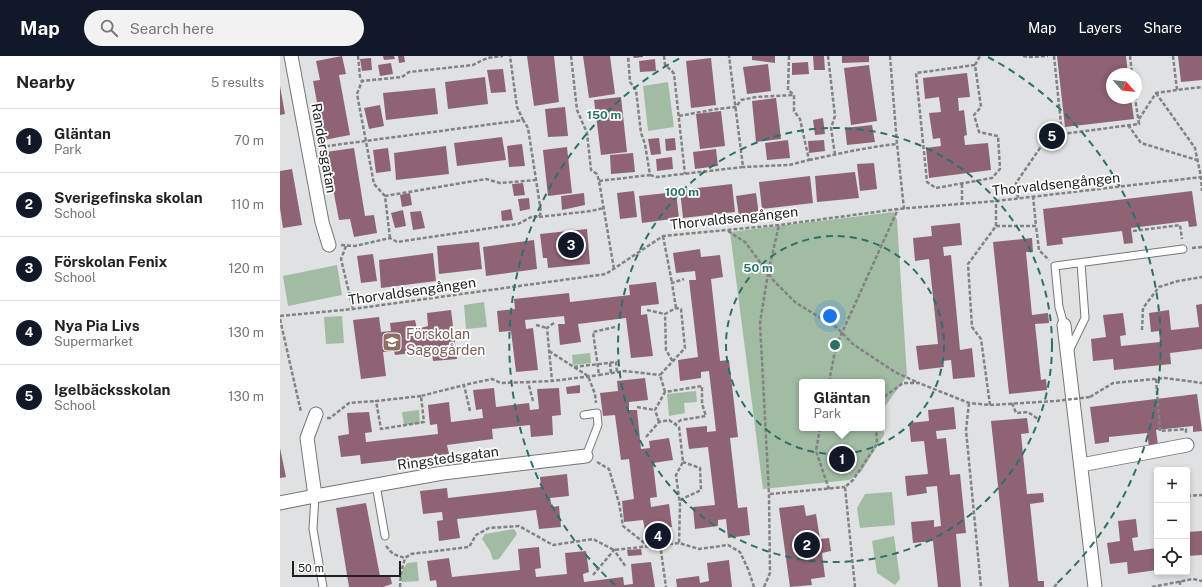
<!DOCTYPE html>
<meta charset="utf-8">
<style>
body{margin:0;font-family:"Public Sans",sans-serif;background:#f2f2f2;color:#222}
.controls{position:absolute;right:12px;bottom:12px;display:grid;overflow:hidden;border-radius:4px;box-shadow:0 2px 6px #0003}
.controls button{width:36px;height:36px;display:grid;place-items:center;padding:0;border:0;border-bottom:1px solid #e0e0e0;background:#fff;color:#222;font:20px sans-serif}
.compass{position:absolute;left:826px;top:12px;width:36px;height:36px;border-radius:50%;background:#fff;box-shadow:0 2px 6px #0003;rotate:117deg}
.scale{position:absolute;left:12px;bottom:10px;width:109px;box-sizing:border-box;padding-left:4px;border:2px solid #1e1f20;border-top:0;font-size:11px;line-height:14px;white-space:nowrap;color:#1e1f20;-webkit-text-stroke:3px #fff;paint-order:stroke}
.you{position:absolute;left:550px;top:260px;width:14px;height:14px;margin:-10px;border:3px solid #fff;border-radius:50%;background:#1a73e8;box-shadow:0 0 0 6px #1a73e833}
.badge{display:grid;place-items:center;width:26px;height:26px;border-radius:50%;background:#111827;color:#fff;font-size:13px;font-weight:700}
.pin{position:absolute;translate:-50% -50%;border:2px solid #fff;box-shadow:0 1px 4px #0006}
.popup{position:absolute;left:519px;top:323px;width:86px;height:52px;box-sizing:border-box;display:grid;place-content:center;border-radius:4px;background:#fff;filter:drop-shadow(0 1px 3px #0005);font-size:13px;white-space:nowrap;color:#767676}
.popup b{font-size:15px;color:#222}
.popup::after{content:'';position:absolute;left:50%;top:100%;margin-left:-8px;border:8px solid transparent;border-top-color:#fff}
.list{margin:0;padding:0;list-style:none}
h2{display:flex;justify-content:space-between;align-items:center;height:52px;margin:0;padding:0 16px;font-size:17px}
h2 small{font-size:13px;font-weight:400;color:#767676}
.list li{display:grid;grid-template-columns:26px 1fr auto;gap:12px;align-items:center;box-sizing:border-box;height:64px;padding:0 16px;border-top:1px solid #e0e0e0}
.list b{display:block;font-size:15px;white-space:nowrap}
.list p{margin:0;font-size:13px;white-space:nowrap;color:#767676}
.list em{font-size:13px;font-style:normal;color:#767676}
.icon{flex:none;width:22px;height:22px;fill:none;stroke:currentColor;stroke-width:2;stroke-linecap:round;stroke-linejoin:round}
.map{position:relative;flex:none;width:922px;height:531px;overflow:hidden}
header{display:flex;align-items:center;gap:24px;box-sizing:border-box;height:56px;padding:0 20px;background:#111827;color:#fff}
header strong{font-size:19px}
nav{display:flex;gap:22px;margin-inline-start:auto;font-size:14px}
.search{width:280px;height:36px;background:#f2f2f2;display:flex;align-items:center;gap:10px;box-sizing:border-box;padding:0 14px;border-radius:22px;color:#767676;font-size:15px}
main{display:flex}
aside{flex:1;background:#fff}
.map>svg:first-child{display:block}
.green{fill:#a2bca4;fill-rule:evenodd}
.building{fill:#8f6376}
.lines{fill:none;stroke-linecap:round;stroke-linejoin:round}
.service-casing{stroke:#757779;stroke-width:9}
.minor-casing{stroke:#757779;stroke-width:15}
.path{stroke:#818284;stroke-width:2.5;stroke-dasharray:4 2;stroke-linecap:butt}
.service{stroke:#fff;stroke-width:7}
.minor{stroke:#fff;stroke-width:13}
.path-bridge{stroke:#818284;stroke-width:2.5;stroke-dasharray:4 2;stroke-linecap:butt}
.ring{fill:none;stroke:#2a7166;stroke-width:2;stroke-dasharray:7 5}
.labels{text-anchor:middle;stroke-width:3.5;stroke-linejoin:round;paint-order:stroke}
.street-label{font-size:14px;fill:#1e1f20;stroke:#fff}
.education-label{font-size:14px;fill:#785e54;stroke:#fff;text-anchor:start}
.centre{fill:#2a7166;stroke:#fff;stroke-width:2}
.ring-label{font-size:12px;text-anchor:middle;font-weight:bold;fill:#2a7166;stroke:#fff;stroke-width:3.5;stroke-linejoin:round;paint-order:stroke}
</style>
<header>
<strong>Map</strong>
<div class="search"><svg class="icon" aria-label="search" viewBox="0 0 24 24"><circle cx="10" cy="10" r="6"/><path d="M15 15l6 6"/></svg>Search here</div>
<nav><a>Map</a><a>Layers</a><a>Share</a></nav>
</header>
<main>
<aside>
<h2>Nearby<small>5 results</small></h2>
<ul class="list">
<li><span class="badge">1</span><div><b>Gläntan</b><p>Park</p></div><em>70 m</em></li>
<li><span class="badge">2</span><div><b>Sverigefinska skolan</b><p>School</p></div><em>110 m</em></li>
<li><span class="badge">3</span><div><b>Förskolan Fenix</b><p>School</p></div><em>120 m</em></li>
<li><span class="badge">4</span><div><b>Nya Pia Livs</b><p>Supermarket</p></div><em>130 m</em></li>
<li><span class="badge">5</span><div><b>Igelbäcksskolan</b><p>School</p></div><em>130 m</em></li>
</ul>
</aside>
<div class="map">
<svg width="922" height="531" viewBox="0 0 922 531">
<rect width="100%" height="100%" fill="#dfe1e3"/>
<path class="green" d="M 388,26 L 394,71 L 368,75 L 363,30 Z
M 614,156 L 617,164 L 627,320 L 603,353 L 604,379 L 581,416 L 569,424 L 483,433 L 450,176 ZM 522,326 L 602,326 L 602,372 L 522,372 Z
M 57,209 L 62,239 L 8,250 L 3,220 Z
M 204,246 L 207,271 L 186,273 L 184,249 Z
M 62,260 L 64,287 L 46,288 L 44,261 Z
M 310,297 L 311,307 L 293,309 L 292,299 Z
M 416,335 L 417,346 L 404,347 L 405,357 L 389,360 L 387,338 Z
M 139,354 L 140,368 L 124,369 L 122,356 Z
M 612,436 L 615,469 L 580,472 L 577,452 L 585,438 Z
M 234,473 L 237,478 L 219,503 L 213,504 L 210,495 L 202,483 L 205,478 Z
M 614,480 L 620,523 L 615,529 L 597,517 L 592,485 Z
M 137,506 L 139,525 L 122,526 L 121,517 L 127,507 Z"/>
<path class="building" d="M 62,0 L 66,18 L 59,19 L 70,79 L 44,84 L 33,25 L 40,24 L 36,5 Z
M 103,0 L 114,0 L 115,3 L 104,4 Z
M 118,0 L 124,0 L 125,6 L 119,7 Z
M 247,0 L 274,0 L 279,46 L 254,50 Z
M 303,0 L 330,0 L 335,38 L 309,42 Z
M 353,0 L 363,0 L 363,1 L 354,2 Z
M 472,0 L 495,0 L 495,7 L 472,4 Z
M 533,0 L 544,0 L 545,14 L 534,14 Z
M 562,0 L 589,0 L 589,6 L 562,7 Z
M 777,0 L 846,0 L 848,18 L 832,18 L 832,42 L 851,42 L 854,63 L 785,71 Z
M 898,0 L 922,0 L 922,24 L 901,26 Z
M 91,2 L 92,14 L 82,15 L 80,3 Z
M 431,2 L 436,49 L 411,52 L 406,5 Z
M 375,3 L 376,15 L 360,16 L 359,5 Z
M 528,6 L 529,18 L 512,19 L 512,7 Z
M 111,7 L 113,18 L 100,20 L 98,9 Z
M 488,8 L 491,35 L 467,38 L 463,11 Z
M 589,9 L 597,65 L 571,69 L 564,12 Z
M 223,13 L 226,36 L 211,37 L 207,14 Z
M 687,17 L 690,41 L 678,42 L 679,55 L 684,54 L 687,79 L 684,80 L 685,89 L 708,87 L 711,114 L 649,122 L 646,92 L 661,90 L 660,82 L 653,83 L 649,57 L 661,56 L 659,41 L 645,43 L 643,22 Z
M 205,21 L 208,48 L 168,53 L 165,26 Z
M 0,30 L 5,58 L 0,59 Z
M 155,32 L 158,58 L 106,64 L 103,37 Z
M 341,41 L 347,96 L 321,99 L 314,44 Z
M 496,42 L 501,83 L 476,86 L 472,45 Z
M 100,49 L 104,70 L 89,73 L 84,52 Z
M 285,51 L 288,80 L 268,81 L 265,53 Z
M 441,55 L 445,90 L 420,93 L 416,58 Z
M 543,62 L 545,78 L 535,79 L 533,64 Z
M 592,69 L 595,86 L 567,89 L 565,72 Z
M 222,81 L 226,104 L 177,110 L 174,87 Z
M 379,82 L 381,98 L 371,99 L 368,83 Z
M 395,82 L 396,94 L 386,95 L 385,83 Z
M 508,84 L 510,102 L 487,104 L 485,87 Z
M 544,84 L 545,95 L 529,97 L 528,85 Z
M 242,88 L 245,110 L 229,111 L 227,90 Z
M 166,90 L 169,118 L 116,124 L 114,97 Z
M 287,91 L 292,137 L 268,140 L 263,94 Z
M 74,92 L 85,160 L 94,159 L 97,177 L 74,181 L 70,163 L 59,164 L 46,96 Z
M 108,92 L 111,115 L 96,117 L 93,94 Z
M 436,93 L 438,110 L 415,113 L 413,96 Z
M 353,97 L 355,116 L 331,118 L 330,99 Z
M 392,101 L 393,113 L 377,115 L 376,103 Z
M 594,107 L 597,133 L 580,135 L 577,108 Z
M 12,113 L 22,169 L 3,172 L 0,152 L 0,115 Z
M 575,116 L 579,142 L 537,146 L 535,120 Z
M 530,120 L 533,147 L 482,153 L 479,126 Z
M 243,127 L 245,139 L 234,140 L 232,128 Z
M 452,128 L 455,156 L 403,162 L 400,134 Z
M 354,135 L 357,161 L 340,163 L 337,137 Z
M 912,135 L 917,170 L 909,171 L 908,165 L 851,172 L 853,187 L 844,188 L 842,175 L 782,182 L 783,188 L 767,190 L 763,153 Z
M 396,136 L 399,162 L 362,167 L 359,140 Z
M 130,137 L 132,149 L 122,151 L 120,139 Z
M 304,137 L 305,149 L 282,154 L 281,140 Z
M 476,137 L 479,159 L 459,161 L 456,140 Z
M 249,142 L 250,153 L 240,155 L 238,143 Z
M 231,153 L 233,164 L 222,165 L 221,155 Z
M 123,154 L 126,170 L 115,172 L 111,157 Z
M 141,155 L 145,172 L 133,174 L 130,156 Z
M 680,167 L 682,189 L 663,191 L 664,200 L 671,199 L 680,294 L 692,292 L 695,321 L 673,323 L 671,304 L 663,305 L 664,311 L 639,314 L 636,290 L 658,288 L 649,203 L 635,205 L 633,182 L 652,180 L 651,170 Z
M 307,173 L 310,208 L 268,212 L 267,202 L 263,202 L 260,178 Z
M 752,182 L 753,196 L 746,196 L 752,259 L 768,257 L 769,267 L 755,268 L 761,324 L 766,323 L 767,334 L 729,338 L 713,186 Z
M 254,184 L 257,213 L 206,220 L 203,191 Z
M 199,186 L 202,213 L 159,218 L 157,190 Z
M 420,193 L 421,201 L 440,199 L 443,221 L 431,223 L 440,305 L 449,304 L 458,381 L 450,382 L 458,452 L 467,451 L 470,479 L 448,482 L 446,463 L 438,464 L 438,470 L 415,473 L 413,451 L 435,449 L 428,391 L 409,393 L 406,372 L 427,370 L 427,376 L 436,375 L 429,315 L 421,316 L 421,322 L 400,325 L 398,304 L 418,301 L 409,224 L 416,224 L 415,215 L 396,217 L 393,197 Z
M 153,197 L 156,225 L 101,232 L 99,204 Z
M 93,198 L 97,225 L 81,227 L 77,200 Z
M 376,226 L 379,248 L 361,250 L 361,259 L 367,258 L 373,300 L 351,302 L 346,262 L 298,268 L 301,286 L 280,289 L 278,268 L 285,268 L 284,260 L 245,264 L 246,273 L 253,272 L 258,314 L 236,316 L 231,275 L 219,276 L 217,255 L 235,253 L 234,243 L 289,237 L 290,246 L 350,239 L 349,229 Z
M 922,248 L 922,293 L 890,297 L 891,308 L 834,314 L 833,303 L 813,305 L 811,283 L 826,281 L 823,259 L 843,257 L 846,279 L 840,280 L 841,290 L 880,286 L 879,275 L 871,276 L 869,257 L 889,254 L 891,274 L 919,271 L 916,249 Z
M 171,254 L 177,303 L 153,305 L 152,295 L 115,299 L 114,295 L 103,296 L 106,320 L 81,323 L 73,264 L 99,261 L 101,276 L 111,275 L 110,267 L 135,264 L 137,273 L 148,270 L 147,257 Z
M 365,322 L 368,344 L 349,346 L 349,354 L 357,354 L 361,393 L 370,392 L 369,385 L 389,382 L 393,404 L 373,407 L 377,441 L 370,442 L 371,451 L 389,448 L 392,471 L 365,474 L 363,464 L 344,466 L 342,445 L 354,443 L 349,403 L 341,404 L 335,359 L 323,360 L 320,337 L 338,335 L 337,325 Z
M 300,329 L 300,337 L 287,338 L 286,331 Z
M 214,332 L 216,351 L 249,347 L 250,354 L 259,353 L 257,333 L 279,332 L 281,359 L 272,360 L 273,379 L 251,381 L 250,369 L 212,373 L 213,383 L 167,389 L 169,398 L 81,408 L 80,399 L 61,401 L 58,380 L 69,378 L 67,357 L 89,356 L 92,376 L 85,377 L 86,386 L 158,378 L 157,368 L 150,369 L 148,349 L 169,346 L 171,366 L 203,362 L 202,353 L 196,354 L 193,334 Z
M 917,338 L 922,375 L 913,376 L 913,370 L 876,374 L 878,389 L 869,390 L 867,377 L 829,381 L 829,386 L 815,388 L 810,351 Z
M 674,351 L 676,373 L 656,375 L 657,383 L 666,382 L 670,419 L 680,418 L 686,477 L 676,478 L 681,531 L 658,531 L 653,485 L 633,487 L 631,466 L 654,464 L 654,471 L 661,470 L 657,430 L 646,431 L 647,437 L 627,440 L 625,420 L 648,418 L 644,385 L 631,386 L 629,367 L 649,365 L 648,354 Z
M 747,362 L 749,377 L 741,378 L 747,438 L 763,437 L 764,446 L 750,448 L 758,525 L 764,525 L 764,531 L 729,531 L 711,365 Z
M 0,392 L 6,421 L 0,422 Z
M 287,418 L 289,440 L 270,442 L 272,451 L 279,450 L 281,471 L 259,473 L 256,454 L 177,463 L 180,482 L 159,485 L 157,465 L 163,464 L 162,456 L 143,458 L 140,435 L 167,432 L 168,442 L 261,431 L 260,421 Z
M 86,447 L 100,520 L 110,519 L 112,528 L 103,531 L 69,531 L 56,452 Z
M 524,449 L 526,460 L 536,458 L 540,483 L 549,482 L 551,495 L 542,497 L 545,521 L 531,523 L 532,529 L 510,531 L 499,452 Z
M 856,463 L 858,481 L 852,482 L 854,495 L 877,492 L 877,514 L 848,518 L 847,506 L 830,508 L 827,487 L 840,485 L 838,465 Z
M 922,475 L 922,499 L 907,500 L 907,476 Z
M 259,491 L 261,512 L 255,513 L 256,521 L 287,518 L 285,497 L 306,495 L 309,516 L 303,518 L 304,526 L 343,521 L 344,529 L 353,528 L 351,508 L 371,506 L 375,531 L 157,531 L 156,524 L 150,525 L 147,505 L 169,502 L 172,521 L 240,514 L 238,493 Z
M 361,493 L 362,499 L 348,500 L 347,494 Z
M 449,504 L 452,531 L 397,531 L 396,523 L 419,520 L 420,527 L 429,525 L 427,507 Z"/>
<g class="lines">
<g class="service-casing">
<path id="service" d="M 784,269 L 779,251 L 775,210 L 903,193
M 789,295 L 805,262 L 801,207
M 304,359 L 317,357 L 318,369 L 306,400
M 96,429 L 105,480
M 35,440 L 33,473 L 43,531"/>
</g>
<g class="minor-casing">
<path id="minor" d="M 11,0 L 42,166 L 49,189
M 784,269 L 815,531
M 801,409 L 907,389
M 35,440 L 27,382 L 36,358
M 0,447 L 35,440 L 163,417 L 306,400"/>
</g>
<path class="path" d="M 78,0 L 80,21 L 82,25
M 291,0 L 297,54 L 307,77 L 311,114 L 317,118 L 319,125 L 334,213
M 384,0 L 385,9 L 392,15 L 394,18 L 405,118
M 509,0 L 508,34 L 514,39
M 548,0 L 555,60 L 551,72 L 555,99
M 610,0 L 617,88 L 624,153
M 743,0 L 748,1 L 768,0
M 774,0 L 782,78 L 859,68 L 855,42
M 850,0 L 852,18
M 893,0 L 897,34 L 922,31
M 695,9 L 636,17 L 647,126 L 656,132 L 712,122 L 720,113 L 718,80 L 699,76 L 694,59 L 701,51 L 695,9 L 700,0
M 876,37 L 915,92 L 921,121 L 922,135
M 399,60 L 437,53 L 456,51 L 461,44 L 476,41 L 514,39 L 514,55 L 520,63 L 529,104 L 509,109 L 463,111
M 859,63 L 876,37 L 897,34
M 848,69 L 861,87 L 917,104
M 40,91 L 243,64 L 237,51 L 230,0
M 529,104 C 558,98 587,91 617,88
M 370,119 L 377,121 L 463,111 L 449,0
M 319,125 L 370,119 L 365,88 L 361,77 L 356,34 L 350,26 L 348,0
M 682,128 L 682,148
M 105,140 L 94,128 L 77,38 L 82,25 L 122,21 L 129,16 L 193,9 L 207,2 L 223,0
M 753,140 L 756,170
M 738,142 L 736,127 L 771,76 L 781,69
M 259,161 L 311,155 L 324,152
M 716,170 L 756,170 L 759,194 L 769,204
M 448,175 L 465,186 L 494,225 L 516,247 L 556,271 L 574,289 L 615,316 L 639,327
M 853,175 L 900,169 L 902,183
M 383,180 L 392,227
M 110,182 L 105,140 L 206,123 L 220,127 L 256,124
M 61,189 L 75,190 L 110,182 L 117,186 L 238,168 L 253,160 L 259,161 L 261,156 L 248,72 L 243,64
M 66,190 L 61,203 L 73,253
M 912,192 L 922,191
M 396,252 L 392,227 L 404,223
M 367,254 L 385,258
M 0,260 L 73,253 L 326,218 L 383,180 L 499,169 L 618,153 L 716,145 L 922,121
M 0,263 L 21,356
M 274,267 L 267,272 L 272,325 L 319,319
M 256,269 L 267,272
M 335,271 L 313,276 L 319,319 L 345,315 L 380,319
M 862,274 L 863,252 L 879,231 L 898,225 L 922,221
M 269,295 L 308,320 L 315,338 L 316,347
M 330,307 L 331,317
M 294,311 L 336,306 L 337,316
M 876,323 L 880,375 L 906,373 L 906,377
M 549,326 L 556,290 L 618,153
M 385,336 L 380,319 L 405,292 L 401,253 L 396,252 L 385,258 L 386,294 L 393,306
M 141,340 L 96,345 L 101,373 L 144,366 L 141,340 L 184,329
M 810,341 L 833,327 L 885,322 L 922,327
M 253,345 L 248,326 L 272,325
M 602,346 L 604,341 L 623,327 L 639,327 L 689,347 L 710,349 L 776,345
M 689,347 L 686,374 L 701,531
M 732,347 L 736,357 L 748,356 L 758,363
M 710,349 L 701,283 L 692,271 L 688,208 L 716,170 L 716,145
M 357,351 L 375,354
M 190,355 L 184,329 L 212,323 L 221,327 L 248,326
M 47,362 L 50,362 L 69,347 L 96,345
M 379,366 L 375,354 L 385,336 L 422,330 L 422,348 L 426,360 L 401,364 L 395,368
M 540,372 L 536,395 L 549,433
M 366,381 L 379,366 L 389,364 L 399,371 L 403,406 L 396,419 L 400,449 L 399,487
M 317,406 L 329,413 L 339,447 L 343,470 L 367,489
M 490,438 L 565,431
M 907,440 L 922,439
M 400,444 L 421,434 L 420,412 L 403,406
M 875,478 L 877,449
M 380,488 L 386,531
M 106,490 L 113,498 L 125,502 L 131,498 L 189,491 L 196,479 L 209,472 L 239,470 L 273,489 L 313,483 L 334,494 L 399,487 L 419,493 L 448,489 L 460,496 L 468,513 L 474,531
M 313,519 L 334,494 L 346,511
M 900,525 L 900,531
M 120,531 L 121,517 L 125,502
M 484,531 L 490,517 L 489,438 L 480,267 L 488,217 L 499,169
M 575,531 L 565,431 L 573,424 L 597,388 L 596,372
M 774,531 L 777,528
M 872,531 L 913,523 L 922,525"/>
<use href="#service" class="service"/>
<use href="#minor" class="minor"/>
<path class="path-bridge" d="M 776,345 L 810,341"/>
</g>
<g class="ring">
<circle cx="555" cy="289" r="109"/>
<circle cx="555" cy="289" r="217"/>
<path d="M335 529A326 326 0 0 1 402 1M708 1A326 326 0 0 1 775 529"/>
</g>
<defs>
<g id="school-square" transform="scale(1)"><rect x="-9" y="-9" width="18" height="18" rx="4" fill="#8d6e63" stroke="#fff"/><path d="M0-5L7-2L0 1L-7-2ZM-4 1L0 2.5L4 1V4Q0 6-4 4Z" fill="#fff"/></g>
</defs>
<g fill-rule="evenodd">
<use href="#school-square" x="112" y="286"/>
</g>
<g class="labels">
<g class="street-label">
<text transform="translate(44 92) rotate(80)" y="5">Randersgatan</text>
<text transform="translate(776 128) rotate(-6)" y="5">Thorvaldsengången</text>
<text transform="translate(454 162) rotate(-6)" y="5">Thorvaldsengången</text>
<text transform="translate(132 235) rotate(-8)" y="5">Thorvaldsengången</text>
<text transform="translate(168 402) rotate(-8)" y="5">Ringstedsgatan</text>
</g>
<g class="education-label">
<text x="126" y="283">Förskolan<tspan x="126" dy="16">Sagogården</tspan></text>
</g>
</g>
<circle cx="555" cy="289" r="6" class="centre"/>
<g class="ring-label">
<text x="324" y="63">150 m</text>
<text x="402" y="140">100 m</text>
<text x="478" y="216">50 m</text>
</g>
</svg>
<div class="controls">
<button>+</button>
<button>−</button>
<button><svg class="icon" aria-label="locate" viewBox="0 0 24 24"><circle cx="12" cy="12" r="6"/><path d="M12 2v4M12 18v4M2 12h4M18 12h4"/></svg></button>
</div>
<svg class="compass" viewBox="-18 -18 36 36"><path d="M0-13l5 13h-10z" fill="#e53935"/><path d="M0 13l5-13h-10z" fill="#767676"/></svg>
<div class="scale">50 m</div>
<div class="you"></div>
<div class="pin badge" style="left:562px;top:403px">1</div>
<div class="popup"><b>Gläntan</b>Park</div>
<div class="pin badge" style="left:527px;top:489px">2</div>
<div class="pin badge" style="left:291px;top:189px">3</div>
<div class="pin badge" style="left:378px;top:480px">4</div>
<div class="pin badge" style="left:772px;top:80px">5</div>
</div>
</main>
